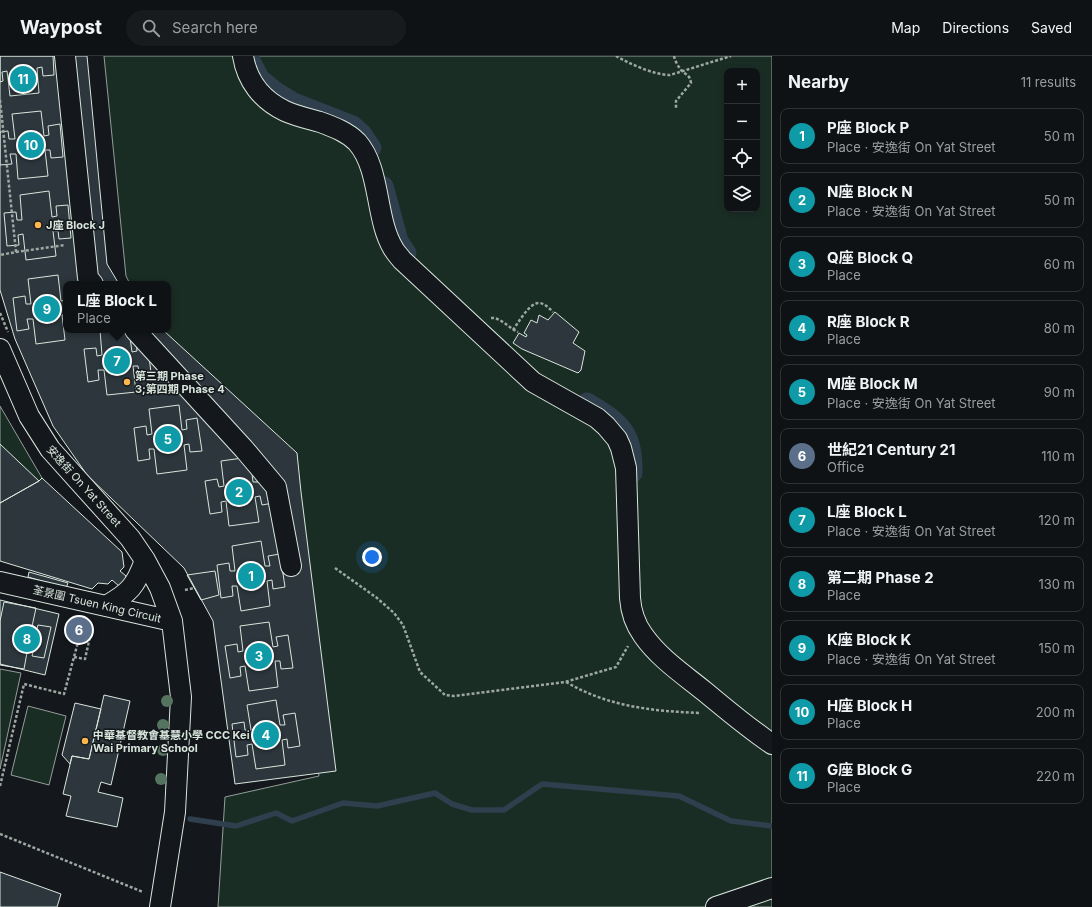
<!DOCTYPE html>
<meta charset="utf-8">
<style>
body{margin:0;font-family:Inter,"Noto Sans TC",sans-serif;background:#181b1e;color:#f1f3f6}
.controls{position:absolute;right:12px;top:12px;display:grid;overflow:hidden;border-radius:8px;box-shadow:0 2px 6px #0003}
.controls button{width:36px;height:36px;display:grid;place-items:center;padding:0;border:0;border-bottom:1px solid #2f3234;background:#0f1215;color:#f1f3f6;font:20px sans-serif}
.you{position:absolute;left:372px;top:501px;width:14px;height:14px;margin:-10px;border:3px solid #fff;border-radius:50%;background:#1a73e8;box-shadow:0 0 0 6px #1a73e833}
.badge{display:grid;place-items:center;width:26px;height:26px;border-radius:50%;background:#ffb74d;color:#fff;font-size:13px;font-weight:700}
.pin{position:absolute;translate:-50% -50%;border:2px solid #fff;box-shadow:0 1px 4px #0006}
.popup{position:absolute;left:63px;top:225px;width:108px;height:52px;box-sizing:border-box;display:grid;place-content:center;border-radius:8px;background:#0f1215;filter:drop-shadow(0 1px 3px #0005);font-size:13px;white-space:nowrap;color:#9b9ea0}
.popup b{font-size:15px;color:#f1f3f6}
.popup::after{content:'';position:absolute;left:50%;top:100%;margin-left:-8px;border:8px solid transparent;border-top-color:#0f1215}
.list{margin:0;padding:0;list-style:none}
h2{display:flex;justify-content:space-between;align-items:center;height:52px;margin:0;padding:0 16px;font-size:17px}
h2 small{font-size:13px;font-weight:400;color:#9b9ea0}
.list li{display:grid;grid-template-columns:26px 1fr auto;gap:12px;align-items:center;box-sizing:border-box;height:56px;margin:0 8px 8px;padding:0 8px;border:1px solid #2f3234;border-radius:8px}
.list b{display:block;font-size:15px;white-space:nowrap}
.list p{margin:0;font-size:13px;white-space:nowrap;color:#9b9ea0}
.list em{font-size:13px;font-style:normal;color:#9b9ea0}
.icon{flex:none;width:22px;height:22px;fill:none;stroke:currentColor;stroke-width:2;stroke-linecap:round;stroke-linejoin:round}
.map{position:relative;flex:none;width:772px;height:851px;overflow:hidden}
header{display:flex;align-items:center;gap:24px;box-sizing:border-box;height:56px;padding:0 20px;background:#0f1215;border-bottom:1px solid #2f3234}
header strong{font-size:19px}
nav{display:flex;gap:22px;margin-inline-start:auto;font-size:14px}
.search{width:280px;height:36px;background:#181b1e;display:flex;align-items:center;gap:10px;box-sizing:border-box;padding:0 14px;border-radius:22px;color:#9b9ea0;font-size:15px}
main{display:flex}
aside{flex:1;background:#0f1215}
.map>svg:first-child{display:block}
.green{fill:#1a2d24;stroke:#939e99;fill-rule:evenodd}
.lines{fill:none;stroke-linecap:round;stroke-linejoin:round}
.stream{stroke:#2f3f4d;stroke-width:5.5}
.canal{stroke:#2f3f4d;stroke-width:19}
.building{fill:#2c363c;stroke:#d8e6dc}
.minor-casing{stroke:#d8e6dc;stroke-width:22}
.path{stroke:#9da8a2;stroke-width:2.5;stroke-dasharray:3 2;stroke-linecap:butt}
.minor{stroke:#14181c;stroke-width:20}
.tree{fill:#55745f}
.poi-dot{fill:#ffb74d;stroke:#14181c;stroke-width:1.5}
.labels{text-anchor:middle;stroke-width:3;stroke-linejoin:round;paint-order:stroke}
.poi-label{font-size:11px;font-weight:bold;fill:#d8e6dc;stroke:#14181c;text-anchor:start}
.street-label{font-size:11px;fill:#d8e6dc;stroke:#14181c}
</style>
<header>
<strong>Waypost</strong>
<div class="search"><svg class="icon" aria-label="search" viewBox="0 0 24 24"><circle cx="10" cy="10" r="6"/><path d="M15 15l6 6"/></svg>Search here</div>
<nav><a>Map</a><a>Directions</a><a>Saved</a></nav>
</header>
<main>
<div class="map">
<svg width="772" height="851" viewBox="0 0 772 851">
<rect width="100%" height="100%" fill="#14181c"/>
<path class="green" d="M 104,0 L 772,0 L 772,851 L 218,851 L 225,741 L 319,720 L 303,630 L 154,274 L 168,274 L 168,228 L 130,228 L 126,220 ZM 727,15 L 757,15 L 757,153 L 727,153 Z
M 0,350 L 42,422 L 39,425 L 0,447 Z
M 0,613 L 21,617 L 0,713 Z
M 28,650 L 66,660 L 49,729 L 11,719 Z"/>
<g class="lines">
<path class="stream" d="M 190,763 L 236,770 L 276,757 L 292,765 L 343,747 L 377,750 L 435,737 L 452,748 L 472,754 L 504,754 L 542,728 L 679,740 L 731,765 L 772,770"/>
<path class="canal" d="M 250,3 L 260,22 L 276,35 L 294,46 L 353,69 L 362,77 L 372,92
M 384,130 L 399,185 L 407,197
M 587,346 C 606,357 627,369 631,392 C 633,400 633,409 633,417"/>
</g>
<path class="building" d="M 0,0 L 53,0 L 54,19 L 43,20 L 42,11 L 37,12 L 39,37 L 10,40 L 7,15 L 2,16 L 3,25 L 0,26 Z
M 0,0 L 87,0 L 107,208 L 119,228 L 66,228 L 66,274 L 163,274 L 297,397 L 301,436 L 336,715 L 235,728 L 213,565 L 184,512 L 87,419 L 53,370 L 15,283 L 0,234 Z
M 41,55 L 44,80 L 49,79 L 48,70 L 60,68 L 63,101 L 51,102 L 50,94 L 45,94 L 48,120 L 18,123 L 16,98 L 10,98 L 12,108 L 0,109 L 0,76 L 8,75 L 9,83 L 15,83 L 12,58 Z
M 49,135 L 52,161 L 57,160 L 56,150 L 68,149 L 71,182 L 59,183 L 58,175 L 53,175 L 56,200 L 26,204 L 23,178 L 18,179 L 19,189 L 7,190 L 4,157 L 16,156 L 17,164 L 22,164 L 20,139 Z
M 58,219 L 61,245 L 66,244 L 65,234 L 66,234 L 66,259 L 62,259 L 65,284 L 36,288 L 33,263 L 27,263 L 29,273 L 17,275 L 13,242 L 25,240 L 26,248 L 31,248 L 28,223 Z
M 555,256 L 579,276 L 573,287 L 585,295 L 581,314 L 578,317 L 522,293 L 513,287 L 519,277 L 526,281 L 527,279 L 524,277 L 531,264 L 537,267 L 539,259 L 548,264 Z
M 100,274 L 129,274 L 132,296 L 137,295 L 136,286 L 147,284 L 151,317 L 139,318 L 138,310 L 133,310 L 136,336 L 107,339 L 104,314 L 98,314 L 99,324 L 88,326 L 84,293 L 96,292 L 97,300 L 102,299 Z
M 179,349 L 182,374 L 187,373 L 186,364 L 197,362 L 202,395 L 190,396 L 189,388 L 184,389 L 187,414 L 157,418 L 154,393 L 149,393 L 150,403 L 138,405 L 134,372 L 146,370 L 147,379 L 152,378 L 149,353 Z
M 0,388 L 39,425 L 0,447 Z
M 250,401 L 253,426 L 258,426 L 257,416 L 273,447 L 262,449 L 260,440 L 255,441 L 259,466 L 229,470 L 226,445 L 221,446 L 222,456 L 210,458 L 205,425 L 217,423 L 219,431 L 224,430 L 221,405 Z
M 42,422 L 122,496 L 124,511 L 120,515 L 126,520 L 125,526 L 122,529 L 119,530 L 112,524 L 108,528 L 98,527 L 92,533 L 0,505 L 0,447 L 39,425 Z
M 261,485 L 265,510 L 270,510 L 268,500 L 280,498 L 285,531 L 273,533 L 272,524 L 267,525 L 270,550 L 241,555 L 237,530 L 232,530 L 233,540 L 221,542 L 217,509 L 229,507 L 230,515 L 235,515 L 232,490 Z
M 215,515 L 219,539 L 201,544 L 187,519 Z
M 29,516 L 68,527 L 66,532 L 28,521 Z
M 0,544 L 59,558 L 45,619 L 0,608 Z
M 4,546 L 36,552 L 31,575 L 36,576 L 38,569 L 51,571 L 44,602 L 32,600 L 34,592 L 28,591 L 24,613 L 0,609 L 0,565 Z
M 269,566 L 273,591 L 278,590 L 276,581 L 288,579 L 293,612 L 281,613 L 280,605 L 275,605 L 278,631 L 249,635 L 245,610 L 240,611 L 241,620 L 230,622 L 225,590 L 237,588 L 238,596 L 243,595 L 240,570 Z
M 104,639 L 130,645 L 111,729 L 101,726 L 98,736 L 123,742 L 117,771 L 66,760 L 71,740 L 63,738 L 72,700 L 89,703 Z
M 276,644 L 280,669 L 285,669 L 283,659 L 295,657 L 300,690 L 288,692 L 287,683 L 282,684 L 285,709 L 256,713 L 252,688 L 247,689 L 248,699 L 236,701 L 232,668 L 244,666 L 245,674 L 251,674 L 247,649 Z
M 75,647 L 101,653 L 89,703 L 72,700 L 70,708 L 62,699 Z
M 0,816 L 61,838 L 57,851 L 0,851 Z"/>
<g class="lines">
<g class="minor-casing">
<path id="minor" d="M 65,0 L 88,222 L 93,228
M 243,0 C 247,25 262,44 285,55 C 296,60 309,63 320,66 C 334,71 347,76 357,86 C 381,113 375,162 393,192 C 395,196 399,200 402,204 L 533,326 L 597,362 L 606,370 L 617,383 L 621,392 L 626,412 L 630,542 C 631,556 635,568 643,579 C 659,602 683,618 704,635 C 726,653 748,672 772,688
M 135,274 L 244,393 L 276,431 L 291,510
M 0,293 L 29,360 L 50,393 L 130,482 L 145,504 L 160,532 L 172,565 L 181,641 L 175,756 L 160,851
M 0,526 L 172,565
M 106,550 C 129,537 136,530 145,504
M 716,851 L 772,832"/>
</g>
<path class="path" d="M 616,0 C 630,8 654,19 670,19 L 731,0
M 674,0 C 675,5 678,10 681,14 C 686,19 690,19 691,27 L 676,45 L 676,52
M 0,44 L 16,196 L 0,199
M 16,196 L 65,189
M 0,257 L 8,276
M 491,262 C 500,261 509,272 518,276
M 513,274 C 518,267 530,246 539,247 C 544,247 549,252 553,256
M 335,512 L 377,542 L 394,557 L 403,569 L 420,616 L 445,639 L 454,640 L 565,626 L 616,611 L 628,590
M 185,534 L 194,532
M 74,601 L 85,603 L 91,576
M 566,626 C 609,651 652,655 701,657
M 0,730 L 24,628 L 64,638 L 84,564
M 0,778 L 143,836"/>
<use href="#minor" class="minor"/>
</g>
<g class="tree">
<circle cx="167" cy="645" r="6"/>
<circle cx="163" cy="669" r="6"/>
<circle cx="163" cy="694" r="6"/>
<circle cx="161" cy="723" r="6"/>
</g>
<g class="poi-dot">
<circle cx="38" cy="169" r="4"/>
<circle cx="127" cy="326" r="4"/>
<circle cx="85" cy="685" r="4"/>
</g>
<g class="labels">
<g class="poi-label">
<text x="46" y="173">J座 Block J</text>
<text x="135" y="324">第三期 Phase<tspan x="135" dy="13">3;第四期 Phase 4</tspan></text>
<text x="93" y="683">中華基督教會基慧小學 CCC Kei<tspan x="93" dy="13">Wai Primary School</tspan></text>
</g>
<g class="street-label">
<text transform="translate(84 430) rotate(48)" y="4">安逸街 On Yat Street</text>
<text transform="translate(97 548) rotate(13)" y="4">荃景圍 Tsuen King Circuit</text>
</g>
</g>
</svg>
<div class="controls">
<button>+</button>
<button>−</button>
<button><svg class="icon" aria-label="locate" viewBox="0 0 24 24"><circle cx="12" cy="12" r="6"/><path d="M12 2v4M12 18v4M2 12h4M18 12h4"/></svg></button>
<button><svg class="icon" aria-label="layers" viewBox="0 0 24 24"><path d="M12 4l9 5-9 5-9-5zM3 14l9 5 9-5"/></svg></button>
</div>
<div class="you"></div>
<div class="pin badge" style="left:251px;top:520px;background:#0f9aa8">1</div>
<div class="pin badge" style="left:239px;top:436px;background:#0f9aa8">2</div>
<div class="pin badge" style="left:259px;top:600px;background:#0f9aa8">3</div>
<div class="pin badge" style="left:266px;top:679px;background:#0f9aa8">4</div>
<div class="pin badge" style="left:168px;top:383px;background:#0f9aa8">5</div>
<div class="pin badge" style="left:79px;top:574px;background:#5c6f8a">6</div>
<div class="pin badge" style="left:117px;top:305px;background:#0f9aa8">7</div>
<div class="popup"><b>L座 Block L</b>Place</div>
<div class="pin badge" style="left:27px;top:583px;background:#0f9aa8">8</div>
<div class="pin badge" style="left:47px;top:253px;background:#0f9aa8">9</div>
<div class="pin badge" style="left:31px;top:89px;background:#0f9aa8">10</div>
<div class="pin badge" style="left:23px;top:23px;background:#0f9aa8">11</div>
</div>
<aside>
<h2>Nearby<small>11 results</small></h2>
<ul class="list">
<li><span class="badge" style="background:#0f9aa8">1</span><div><b>P座 Block P</b><p>Place · 安逸街 On Yat Street</p></div><em>50 m</em></li>
<li><span class="badge" style="background:#0f9aa8">2</span><div><b>N座 Block N</b><p>Place · 安逸街 On Yat Street</p></div><em>50 m</em></li>
<li><span class="badge" style="background:#0f9aa8">3</span><div><b>Q座 Block Q</b><p>Place</p></div><em>60 m</em></li>
<li><span class="badge" style="background:#0f9aa8">4</span><div><b>R座 Block R</b><p>Place</p></div><em>80 m</em></li>
<li><span class="badge" style="background:#0f9aa8">5</span><div><b>M座 Block M</b><p>Place · 安逸街 On Yat Street</p></div><em>90 m</em></li>
<li><span class="badge" style="background:#5c6f8a">6</span><div><b>世紀21 Century 21</b><p>Office</p></div><em>110 m</em></li>
<li><span class="badge" style="background:#0f9aa8">7</span><div><b>L座 Block L</b><p>Place · 安逸街 On Yat Street</p></div><em>120 m</em></li>
<li><span class="badge" style="background:#0f9aa8">8</span><div><b>第二期 Phase 2</b><p>Place</p></div><em>130 m</em></li>
<li><span class="badge" style="background:#0f9aa8">9</span><div><b>K座 Block K</b><p>Place · 安逸街 On Yat Street</p></div><em>150 m</em></li>
<li><span class="badge" style="background:#0f9aa8">10</span><div><b>H座 Block H</b><p>Place</p></div><em>200 m</em></li>
<li><span class="badge" style="background:#0f9aa8">11</span><div><b>G座 Block G</b><p>Place</p></div><em>220 m</em></li>
</ul>
</aside>
</main>
